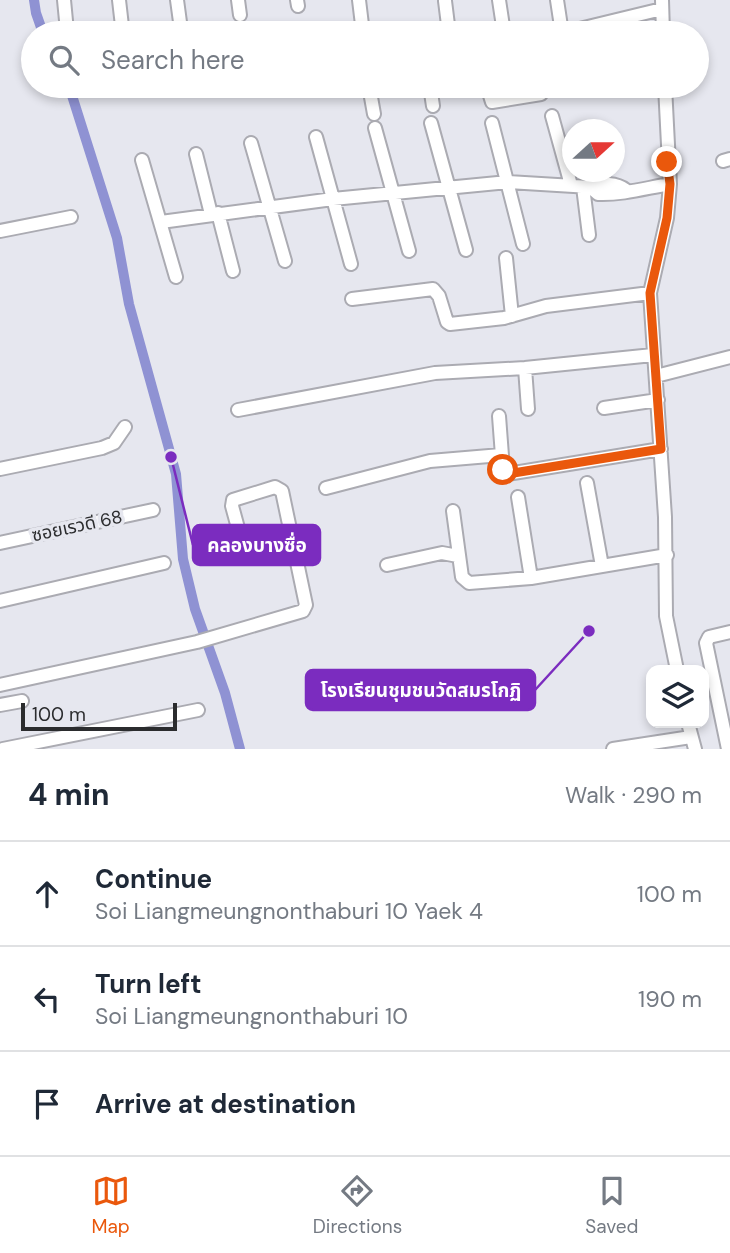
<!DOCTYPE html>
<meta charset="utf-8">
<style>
body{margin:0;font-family:"DM Sans","Noto Sans Thai",sans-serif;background:#f6f6f7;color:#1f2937}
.controls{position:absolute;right:21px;bottom:21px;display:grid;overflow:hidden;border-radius:14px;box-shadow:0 4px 10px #0003}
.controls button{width:63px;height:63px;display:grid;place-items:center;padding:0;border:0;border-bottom:2px solid #e0e1e3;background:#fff;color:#1f2937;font:35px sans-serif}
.compass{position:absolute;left:562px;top:119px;width:63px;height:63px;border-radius:50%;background:#fff;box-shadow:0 4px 10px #0003;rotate:69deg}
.scale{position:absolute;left:21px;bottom:18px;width:156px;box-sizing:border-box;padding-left:7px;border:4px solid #2b2c2e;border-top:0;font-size:19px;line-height:24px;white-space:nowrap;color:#2b2c2e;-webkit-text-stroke:5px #e6e7ef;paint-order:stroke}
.stop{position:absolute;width:21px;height:21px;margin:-16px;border:5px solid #ea580c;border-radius:50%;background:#fff}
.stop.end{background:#ea580c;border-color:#fff;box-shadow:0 2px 7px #0008}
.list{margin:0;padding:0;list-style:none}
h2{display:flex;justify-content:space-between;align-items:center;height:91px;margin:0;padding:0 28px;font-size:30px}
h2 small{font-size:23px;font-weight:400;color:#747a83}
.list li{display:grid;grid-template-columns:46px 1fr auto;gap:21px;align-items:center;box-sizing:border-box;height:105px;padding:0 28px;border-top:2px solid #e0e1e3}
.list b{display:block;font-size:26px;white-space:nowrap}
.list p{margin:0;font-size:23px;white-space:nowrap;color:#747a83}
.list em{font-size:23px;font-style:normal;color:#747a83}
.icon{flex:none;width:38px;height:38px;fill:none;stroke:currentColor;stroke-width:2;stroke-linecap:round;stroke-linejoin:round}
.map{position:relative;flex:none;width:730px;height:749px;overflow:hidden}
.search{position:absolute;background:#fff;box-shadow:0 4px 10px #0003;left:21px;right:21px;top:21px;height:77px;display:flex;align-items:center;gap:18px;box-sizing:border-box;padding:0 24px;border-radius:38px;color:#747a83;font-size:26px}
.sheet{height:406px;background:#fff}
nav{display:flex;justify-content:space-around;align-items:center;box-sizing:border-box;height:98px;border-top:2px solid #e0e1e3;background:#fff;font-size:19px;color:#747a83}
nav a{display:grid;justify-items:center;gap:4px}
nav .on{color:#ea580c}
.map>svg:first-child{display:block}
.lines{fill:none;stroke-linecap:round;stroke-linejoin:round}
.canal{stroke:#8f92d3;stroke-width:10}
.minor-casing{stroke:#ababb2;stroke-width:16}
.minor{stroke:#fff;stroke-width:12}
.route{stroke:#ea580c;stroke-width:9}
.labels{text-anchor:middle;stroke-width:7;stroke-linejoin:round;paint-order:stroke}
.street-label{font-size:18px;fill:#2b2c2e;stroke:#e6e7ef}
.leader{fill:none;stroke:#7b2cbf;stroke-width:2.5}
.callout-dot{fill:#7b2cbf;stroke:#e6e7ef;stroke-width:2.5}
.callout{fill:#7b2cbf;stroke:#7b2cbf;stroke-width:2.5}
.callout-label{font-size:19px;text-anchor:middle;font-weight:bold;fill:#fff}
</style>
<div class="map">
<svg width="730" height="749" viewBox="0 0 730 749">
<rect width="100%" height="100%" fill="#e6e7ef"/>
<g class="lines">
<path class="canal" d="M 34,0 L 36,13 L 43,33
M 69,86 L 117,238 L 129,304 L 176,474 L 183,559 L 195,609 L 225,693 L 240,749"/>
<g class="minor-casing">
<path id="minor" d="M 64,0 L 67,31
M 119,0 L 122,26
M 177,0 L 180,22
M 238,0 L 240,15
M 297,0 L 298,6
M 359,0 L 363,33
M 499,0 L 504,33
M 557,0 L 562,33
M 662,0 L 663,33
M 445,1 L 449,33
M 563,33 L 662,9
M 369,86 L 374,114
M 430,86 L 433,106
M 487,86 L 492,102 L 541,94
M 665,86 L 670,184 L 667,218 L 650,293 L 665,517 L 666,616 L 677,670
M 552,116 L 571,185
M 431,123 L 466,250
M 492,123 L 523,244
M 375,128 L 409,251
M 316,137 L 351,264
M 251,143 L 285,261
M 196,154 L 211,214
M 142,160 L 176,277
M 723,161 L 730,159
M 583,187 L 589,235
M 590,187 L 598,194 C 622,195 646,188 670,184
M 218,213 L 233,271
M 161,222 L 333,199 L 508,182 L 590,187 C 601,182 617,183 626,190
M 0,231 L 71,217
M 506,258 L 512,316
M 352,299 L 433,289 L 439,296 L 447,322 L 450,324 L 504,318 L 546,306 L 650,293
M 525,368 L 528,409
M 656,376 L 730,357
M 604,408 L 658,400
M 238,410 L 435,373 L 525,368 L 653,355
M 499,416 L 503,469 L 507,474 L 661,449
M 0,469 L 102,448 L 114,443 L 125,427
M 587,483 L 602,566
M 326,488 L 430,461 L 501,455
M 518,497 L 531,578
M 453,511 L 462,577 L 469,583 L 531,578 L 667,555
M 0,543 L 153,510
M 387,565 L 442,553 L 458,556
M 0,601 L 164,563
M 0,685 L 197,642 L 303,611 L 306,605 L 282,491 L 275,487 L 233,500 L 232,506 L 241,539
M 0,705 L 22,701
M 688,723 L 695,749
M 3,749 L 198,710
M 613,749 L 691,737
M 728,749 L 706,643 L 709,637 L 730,632"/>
</g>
<use href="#minor" class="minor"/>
</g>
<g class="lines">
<path class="route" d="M 503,470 L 507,474 L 661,449 L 650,293 L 667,218 L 670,184 L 667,162"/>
</g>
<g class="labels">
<g class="street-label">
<text transform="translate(77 526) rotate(-12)" y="6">ซอยเรวดี 68</text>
</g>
</g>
<path class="leader" d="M171 457L193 545M589 631L535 690"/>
<g class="callout-dot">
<circle cx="171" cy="457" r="7"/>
<circle cx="589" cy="631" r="7"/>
</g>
<g class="callout">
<rect x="193" y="525" width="127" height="40" rx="7"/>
<rect x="306" y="670" width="229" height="40" rx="7"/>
</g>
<g class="callout-label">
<text x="257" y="552">คลองบางซื่อ</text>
<text x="421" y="697">โรงเรียนชุมชนวัดสมรโกฏิ</text>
</g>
</svg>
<div class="controls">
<button><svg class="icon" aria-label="layers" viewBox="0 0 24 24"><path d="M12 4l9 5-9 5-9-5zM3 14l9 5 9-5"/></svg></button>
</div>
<svg class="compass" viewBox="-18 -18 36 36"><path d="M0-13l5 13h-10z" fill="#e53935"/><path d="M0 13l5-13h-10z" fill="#747a83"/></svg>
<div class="scale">100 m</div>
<div class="stop" style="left:503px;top:470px"></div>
<div class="stop end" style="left:667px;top:162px"></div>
<div class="search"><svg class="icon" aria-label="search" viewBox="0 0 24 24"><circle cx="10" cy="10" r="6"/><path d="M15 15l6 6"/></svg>Search here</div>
</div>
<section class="sheet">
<h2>4 min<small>Walk · 290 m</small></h2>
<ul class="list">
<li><svg class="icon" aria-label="ahead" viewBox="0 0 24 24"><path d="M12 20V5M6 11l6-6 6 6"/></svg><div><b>Continue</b><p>Soi Liangmeungnonthaburi 10 Yaek 4</p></div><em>100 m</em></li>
<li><svg class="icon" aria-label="left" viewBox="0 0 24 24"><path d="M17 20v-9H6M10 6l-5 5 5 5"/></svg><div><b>Turn left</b><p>Soi Liangmeungnonthaburi 10</p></div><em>190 m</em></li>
<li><svg class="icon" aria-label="arrive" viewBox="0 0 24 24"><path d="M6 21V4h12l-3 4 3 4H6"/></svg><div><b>Arrive at destination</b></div></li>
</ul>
</section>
<nav>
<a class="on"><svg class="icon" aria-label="map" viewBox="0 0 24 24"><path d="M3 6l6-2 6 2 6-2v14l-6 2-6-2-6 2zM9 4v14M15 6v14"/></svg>Map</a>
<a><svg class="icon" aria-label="directions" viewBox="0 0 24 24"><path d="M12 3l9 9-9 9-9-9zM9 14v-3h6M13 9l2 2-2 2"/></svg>Directions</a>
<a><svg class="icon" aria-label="saved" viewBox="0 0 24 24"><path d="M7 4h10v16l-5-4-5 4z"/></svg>Saved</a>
</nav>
